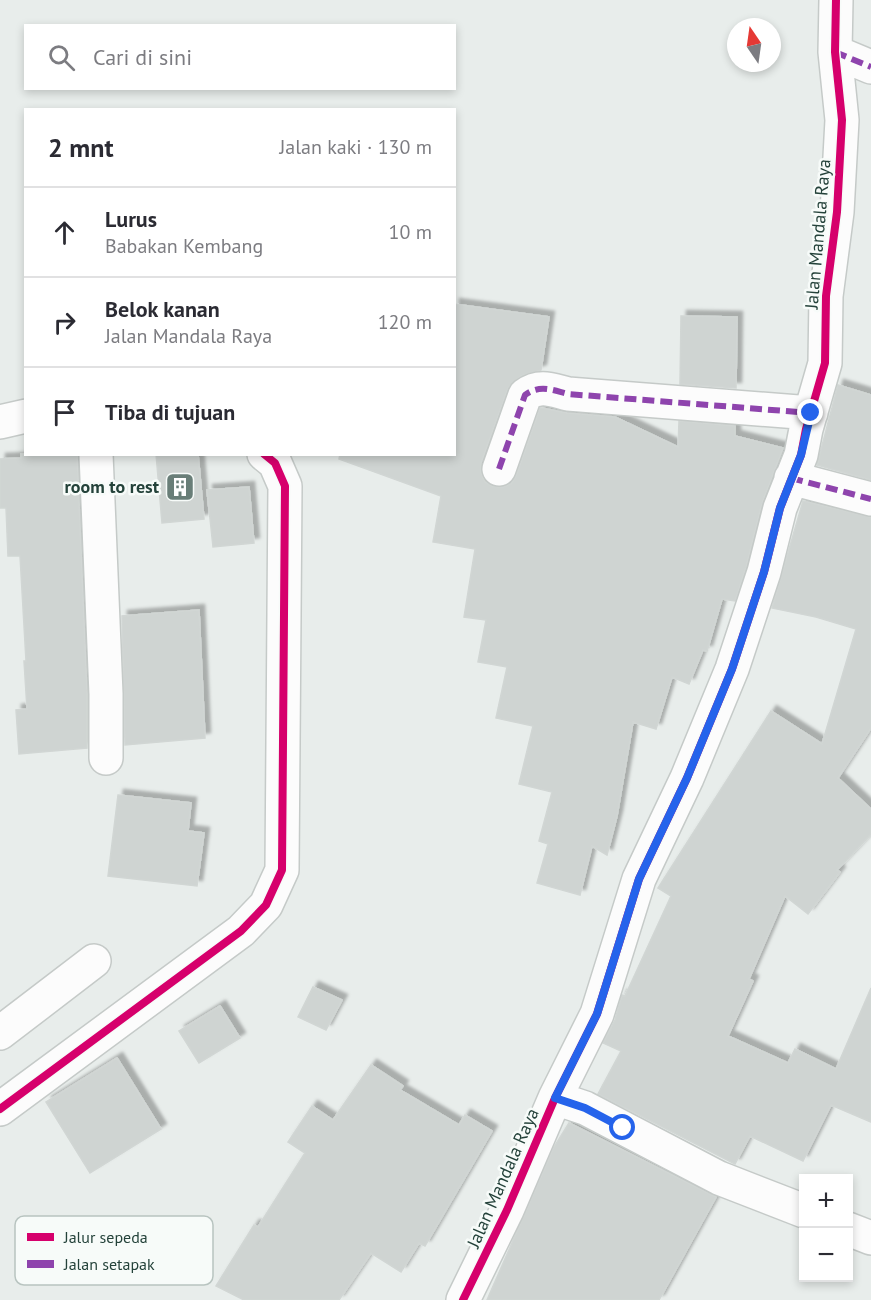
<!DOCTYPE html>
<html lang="id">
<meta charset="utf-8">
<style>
body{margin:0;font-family:"PT Sans",sans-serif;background:#f2f2f3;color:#2b2b33}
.controls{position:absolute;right:18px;bottom:18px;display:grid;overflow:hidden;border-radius:0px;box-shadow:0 3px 9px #0003}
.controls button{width:54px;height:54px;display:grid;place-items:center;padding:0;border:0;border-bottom:2px solid #e1e1e2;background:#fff;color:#2b2b33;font:30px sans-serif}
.compass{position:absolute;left:727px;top:18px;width:54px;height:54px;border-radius:50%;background:#fff;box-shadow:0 3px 9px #0003;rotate:347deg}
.stop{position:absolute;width:18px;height:18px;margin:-14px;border:4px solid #2563eb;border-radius:50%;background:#fff}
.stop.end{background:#2563eb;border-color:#fff;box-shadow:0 2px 6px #0008}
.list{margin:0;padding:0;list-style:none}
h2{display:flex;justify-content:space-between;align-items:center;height:78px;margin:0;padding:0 24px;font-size:26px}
h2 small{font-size:20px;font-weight:400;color:#7c7c81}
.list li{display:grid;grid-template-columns:39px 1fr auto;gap:18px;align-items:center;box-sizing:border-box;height:90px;padding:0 24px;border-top:2px solid #e1e1e2}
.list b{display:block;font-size:22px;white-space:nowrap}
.list p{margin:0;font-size:20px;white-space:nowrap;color:#7c7c81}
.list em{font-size:20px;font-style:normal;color:#7c7c81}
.icon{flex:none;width:33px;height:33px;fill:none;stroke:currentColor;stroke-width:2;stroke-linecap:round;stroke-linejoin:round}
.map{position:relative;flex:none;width:871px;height:1300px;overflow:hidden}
.search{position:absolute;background:#fff;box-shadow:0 3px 9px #0003;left:24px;top:24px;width:432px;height:66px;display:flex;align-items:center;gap:15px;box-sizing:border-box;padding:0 21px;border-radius:0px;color:#7c7c81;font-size:22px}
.panel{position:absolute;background:#fff;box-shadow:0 3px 9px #0003;left:24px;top:108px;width:432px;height:348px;border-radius:0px}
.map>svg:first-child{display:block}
.building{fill:#cfd4d2;stroke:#d1d6d4;stroke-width:1.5;filter:url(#shadow)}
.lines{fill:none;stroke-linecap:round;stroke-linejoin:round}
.minor-casing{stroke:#c5cac8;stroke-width:36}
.minor{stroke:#fcfcfc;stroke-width:33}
.quiet{stroke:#8e44ad;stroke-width:6;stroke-dasharray:12 6;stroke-linecap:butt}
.cycleway-casing{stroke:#f7fbf9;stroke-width:11}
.cycleway{stroke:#d6006c;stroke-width:8}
.route{stroke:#2563eb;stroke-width:8}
.labels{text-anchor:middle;stroke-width:5;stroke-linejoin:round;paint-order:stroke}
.street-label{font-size:18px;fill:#24423a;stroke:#f7fbf9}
.poi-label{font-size:18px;font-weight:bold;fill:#24423a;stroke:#f7fbf9;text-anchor:end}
.key{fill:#f7fbf9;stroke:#b8c4c0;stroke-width:1.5}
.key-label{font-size:16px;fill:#24423a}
</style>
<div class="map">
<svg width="871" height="1300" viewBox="0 0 871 1300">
<defs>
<filter id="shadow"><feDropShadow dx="5.5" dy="-5.5" stdDeviation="1.5" flood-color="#0004"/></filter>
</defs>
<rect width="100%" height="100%" fill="#e8edeb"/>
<path class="building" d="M 454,304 L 549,317 L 541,370 L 521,376 L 508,388 L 481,463 L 481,473 L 485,482 L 492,486 L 503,487 L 511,484 L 516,476 L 540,408 L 542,408 L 567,413 L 615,417 L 678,447 L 679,421 L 735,426 L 735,436 L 783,448 L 762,503 L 746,567 L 735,601 L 722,599 L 707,651 L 703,650 L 689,684 L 672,677 L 656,729 L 633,722 L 617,816 L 607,855 L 592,846 L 580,895 L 537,883 L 548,844 L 539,841 L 552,792 L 519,784 L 533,726 L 496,718 L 507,667 L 478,662 L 486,620 L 464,617 L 475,549 L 433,542 L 441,496 L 339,459 L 340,454 L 454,454 Z
M 681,316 L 737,317 L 736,388 L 680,384 Z
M 838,385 L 871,395 L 871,480 L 817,465 Z
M 21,454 L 77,454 L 87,694 L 87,748 L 19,754 L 16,710 L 27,709 L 24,661 L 26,661 L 20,556 L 8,556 L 6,508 L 0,508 L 0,459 L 21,458 Z
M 156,454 L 198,454 L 204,519 L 162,523 Z
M 249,487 L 254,543 L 213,547 L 207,490 Z
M 803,501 L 871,517 L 871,728 L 838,778 L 871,809 L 871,834 L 837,870 L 840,872 L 808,914 L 785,896 L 749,979 L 753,981 L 728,1036 L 788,1063 L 795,1049 L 836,1069 L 871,988 L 871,1122 L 831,1105 L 803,1161 L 750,1136 L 735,1164 L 598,1094 L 621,1051 L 603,1043 L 615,1020 L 622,995 L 625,996 L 671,896 L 658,888 L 771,711 L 822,744 L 856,629 L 816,617 L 772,608 Z
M 199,610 L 205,738 L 125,745 L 122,616 Z
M 118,795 L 191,803 L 188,831 L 204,833 L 197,886 L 108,876 Z
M 313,987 L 342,1000 L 326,1030 L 298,1017 Z
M 220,1006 L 240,1038 L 199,1063 L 179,1031 Z
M 117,1058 L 161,1129 L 90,1173 L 46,1102 Z
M 371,1065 L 403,1086 L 400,1090 L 459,1125 L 465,1115 L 492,1131 L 425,1246 L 419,1243 L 401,1272 L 371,1253 L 339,1300 L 244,1300 L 216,1286 L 254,1225 L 258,1227 L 305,1153 L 288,1142 L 312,1106 L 333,1120 Z
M 569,1123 L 716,1197 L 659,1300 L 487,1300 L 554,1147 Z"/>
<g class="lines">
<g class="minor-casing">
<path id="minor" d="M 835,52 L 871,67
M 0,422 L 26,416
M 96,454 L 106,694 L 106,758
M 499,469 L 525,395 C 540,384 552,390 568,394 L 811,413
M 791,478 L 871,499
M 0,1033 L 94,961
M 555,1098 L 585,1108 L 719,1178 L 804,1211
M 0,1109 L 241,931 L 266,905 L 282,870 L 285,486 L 275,463 L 264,454
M 848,1229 L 871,1238
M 463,1300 L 507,1210 L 555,1098 L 597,1014 L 639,879 L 687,778 L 732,669 L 764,572 L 780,508 L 801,455 L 806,429 L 825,363 L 826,296 L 837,212 L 842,120 L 835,52 L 836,0"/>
</g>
<use href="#minor" class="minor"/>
<path class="quiet" d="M 835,52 L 871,67
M 499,469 L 525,395 C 540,384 552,390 568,394 L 811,413
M 791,478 L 871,499"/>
<g class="cycleway-casing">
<path id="cycleway" d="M 0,1109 L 241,931 L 266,905 L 282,870 L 285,486 L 275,463 L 264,454
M 463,1300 L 507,1210 L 555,1098 L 597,1014 L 639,879 L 687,778 L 732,669 L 764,572 L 780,508 L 801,455 L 806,429 L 825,363 L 826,296 L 837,212 L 842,120 L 835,52 L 836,0"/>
</g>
<use href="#cycleway" class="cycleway"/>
</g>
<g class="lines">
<path class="route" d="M 623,1128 L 585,1108 L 555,1098 L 597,1014 L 639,879 L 687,778 L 732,669 L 764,572 L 780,508 L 801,455 L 811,413"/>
</g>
<defs>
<g id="building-square" transform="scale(1.5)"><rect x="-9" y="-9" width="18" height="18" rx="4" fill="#697e78" stroke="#f7fbf9"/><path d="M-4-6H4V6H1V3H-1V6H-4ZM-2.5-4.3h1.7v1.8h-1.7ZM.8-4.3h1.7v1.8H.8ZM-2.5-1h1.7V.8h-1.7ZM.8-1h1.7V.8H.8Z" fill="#fff"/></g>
</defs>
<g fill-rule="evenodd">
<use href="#building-square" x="180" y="487"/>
</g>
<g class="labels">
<g class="street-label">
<text transform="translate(818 234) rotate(-85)" y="6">Jalan Mandala Raya</text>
<text transform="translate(503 1178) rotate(-66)" y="6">Jalan Mandala Raya</text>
</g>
<g class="poi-label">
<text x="159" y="493">room to rest</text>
</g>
</g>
<rect x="15" y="1216" width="198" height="69" rx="9" class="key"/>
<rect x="27" y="1233" width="27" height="8" fill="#d6006c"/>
<rect x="27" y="1260" width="27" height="8" fill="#8e44ad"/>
<g class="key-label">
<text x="64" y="1243">Jalur sepeda</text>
<text x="64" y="1270">Jalan setapak</text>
</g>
</svg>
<div class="controls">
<button>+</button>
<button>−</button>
</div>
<svg class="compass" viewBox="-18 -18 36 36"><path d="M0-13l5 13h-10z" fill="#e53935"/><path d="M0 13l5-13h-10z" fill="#7c7c81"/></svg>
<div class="stop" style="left:623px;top:1128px"></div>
<div class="stop end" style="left:811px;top:413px"></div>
<div class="search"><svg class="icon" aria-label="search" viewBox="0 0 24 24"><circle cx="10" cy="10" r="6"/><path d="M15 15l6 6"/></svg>Cari di sini</div>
<section class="panel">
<h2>2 mnt<small>Jalan kaki · 130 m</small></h2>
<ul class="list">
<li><svg class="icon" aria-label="ahead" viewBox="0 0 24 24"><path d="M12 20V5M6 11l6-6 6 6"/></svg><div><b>Lurus</b><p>Babakan Kembang</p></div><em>10 m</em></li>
<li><svg class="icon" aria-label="right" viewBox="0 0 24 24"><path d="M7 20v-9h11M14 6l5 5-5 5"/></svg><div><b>Belok kanan</b><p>Jalan Mandala Raya</p></div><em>120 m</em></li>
<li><svg class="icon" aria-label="arrive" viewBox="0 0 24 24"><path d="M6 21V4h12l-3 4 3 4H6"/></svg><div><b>Tiba di tujuan</b></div></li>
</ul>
</section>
</div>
